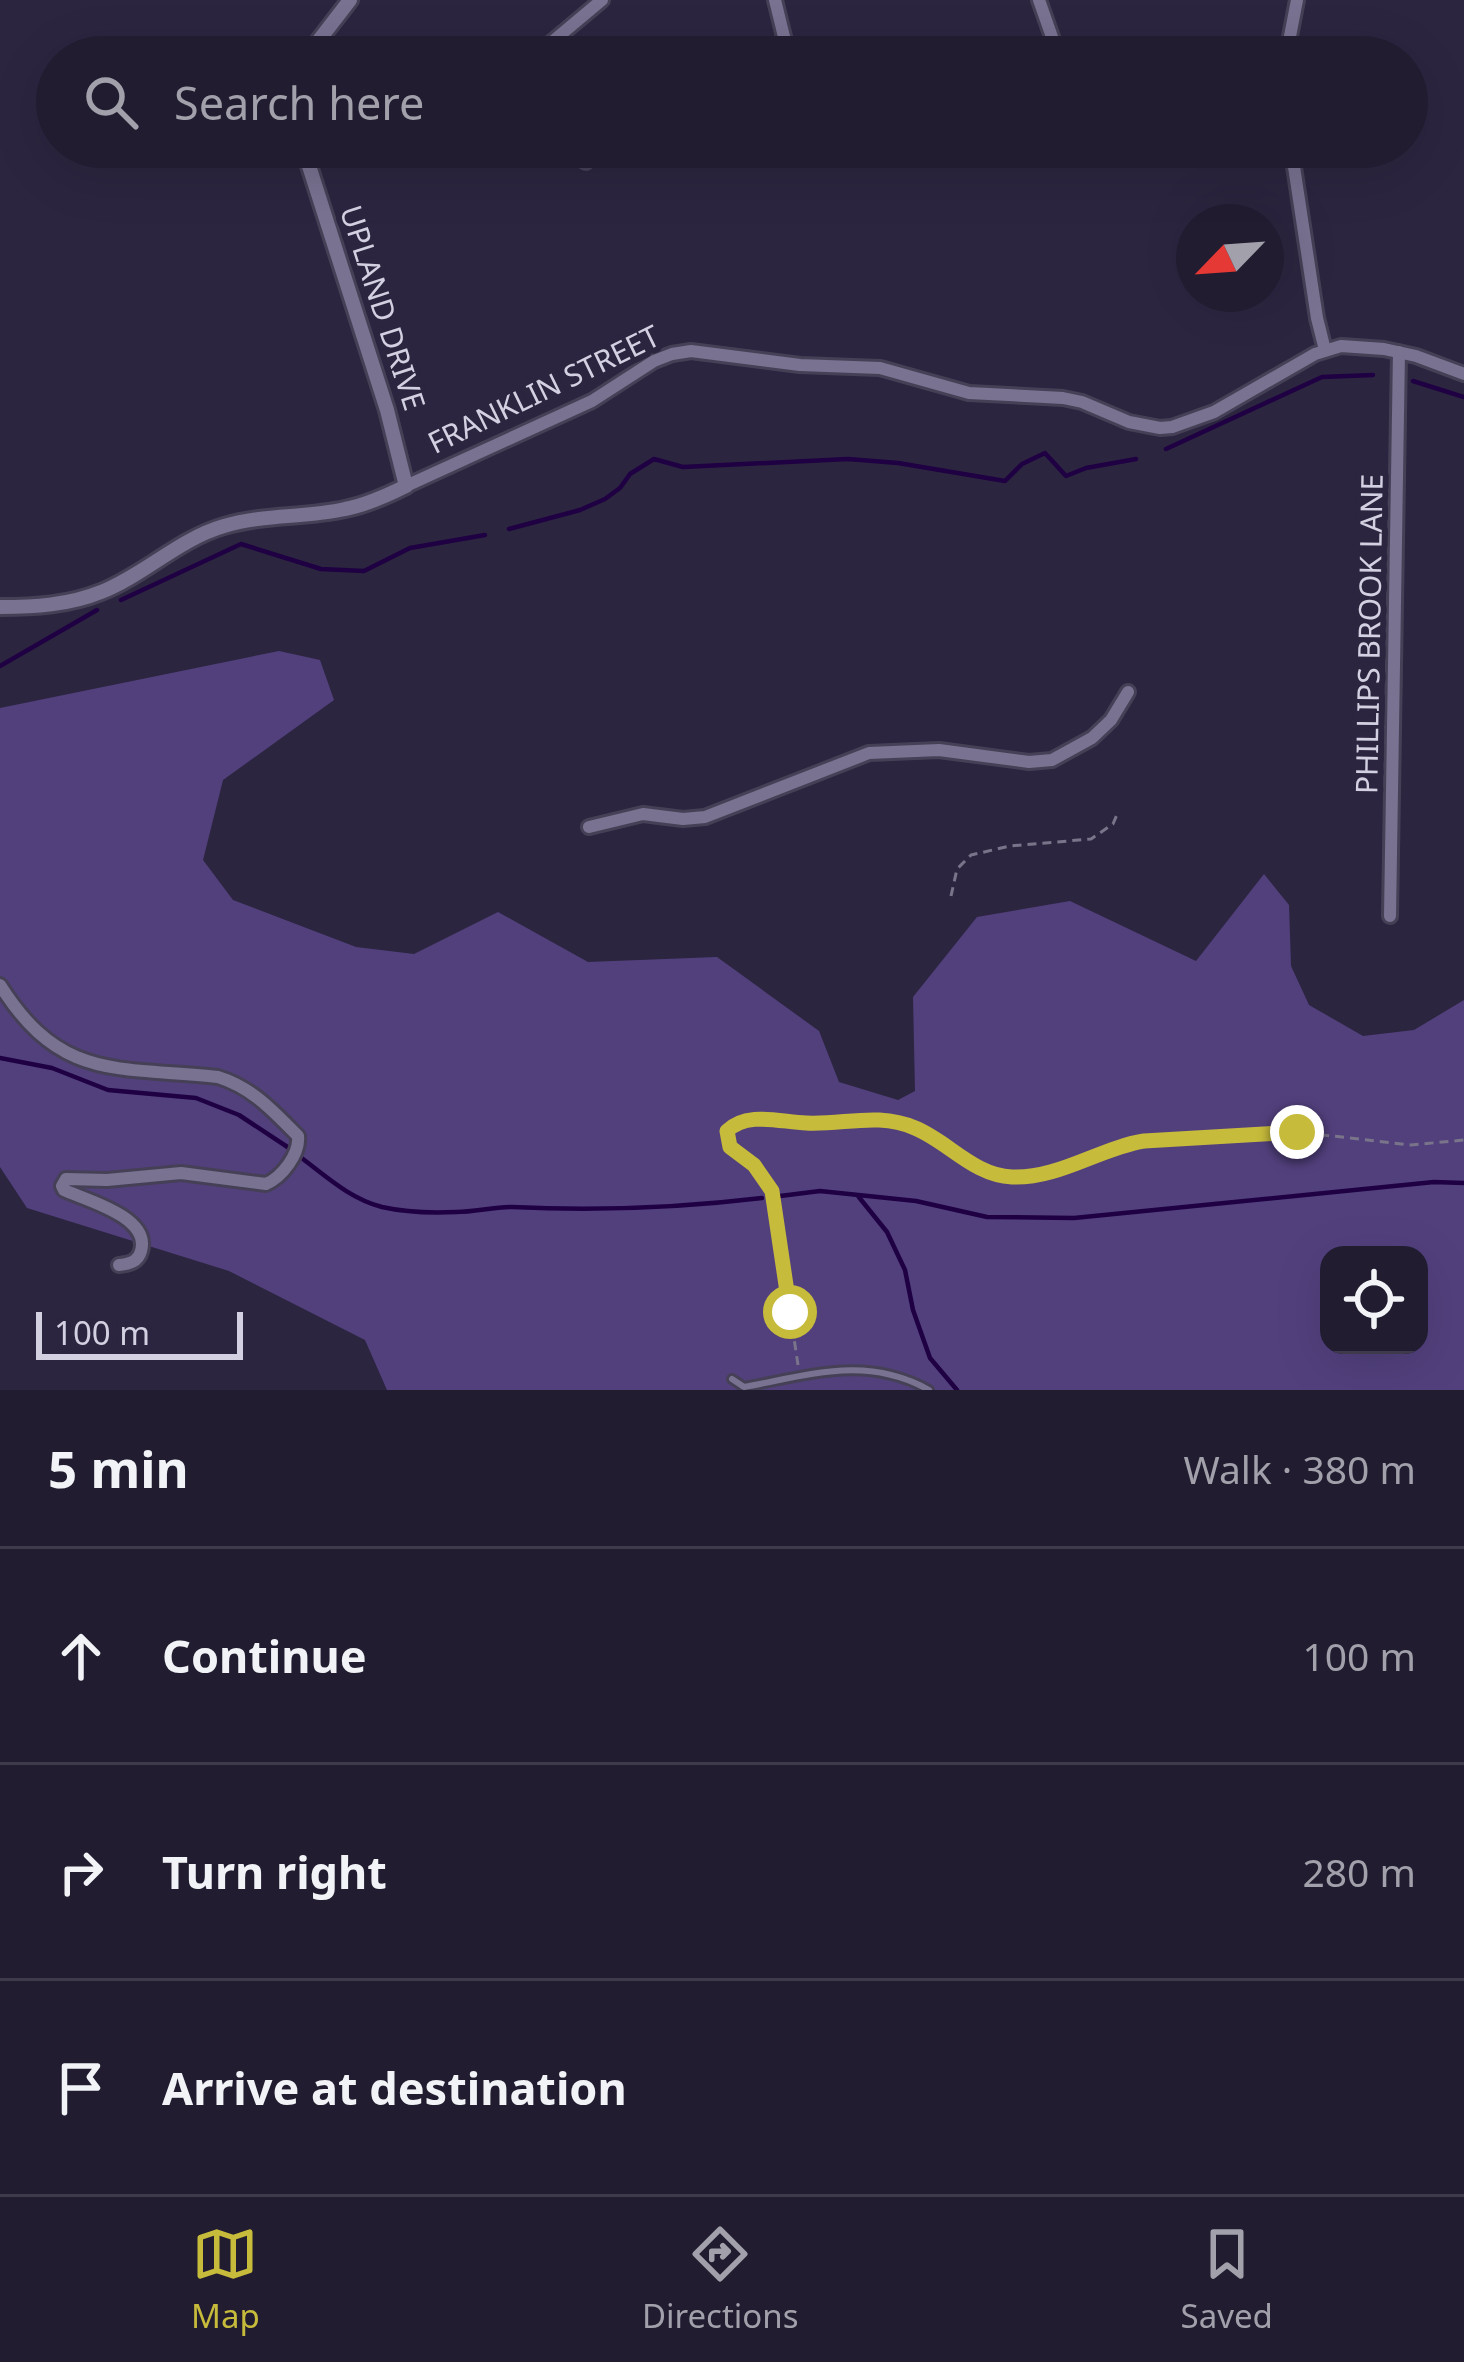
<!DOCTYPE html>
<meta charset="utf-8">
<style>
body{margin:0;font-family:"Noto Sans",sans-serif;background:#2d293c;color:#f1f3f6}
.controls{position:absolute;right:36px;bottom:36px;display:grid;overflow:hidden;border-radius:24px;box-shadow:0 12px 48px #0002}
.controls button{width:108px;height:108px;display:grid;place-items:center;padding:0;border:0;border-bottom:3px solid #3e3a4c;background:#211c30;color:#f1f3f6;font:60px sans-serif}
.compass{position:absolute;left:1176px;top:204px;width:108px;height:108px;border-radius:50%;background:#211c30;box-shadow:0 12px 48px #0002;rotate:245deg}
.scale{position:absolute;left:36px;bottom:30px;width:207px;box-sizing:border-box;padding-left:12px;border:6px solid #d3d0e1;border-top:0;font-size:33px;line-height:42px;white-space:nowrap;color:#d3d0e1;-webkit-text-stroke:9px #2c2540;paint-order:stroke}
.stop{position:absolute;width:36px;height:36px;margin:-27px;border:9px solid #c7bb3b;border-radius:50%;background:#fff}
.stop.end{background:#c7bb3b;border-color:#fff;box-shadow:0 3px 12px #0008}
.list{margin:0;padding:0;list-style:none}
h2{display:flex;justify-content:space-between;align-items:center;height:156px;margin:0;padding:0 48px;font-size:51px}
h2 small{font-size:39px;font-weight:400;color:#a2a1ab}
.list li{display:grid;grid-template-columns:78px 1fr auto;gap:36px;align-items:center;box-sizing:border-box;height:216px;padding:0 48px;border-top:3px solid #3e3a4c}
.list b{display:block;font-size:45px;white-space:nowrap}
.list em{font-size:39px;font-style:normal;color:#a2a1ab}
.icon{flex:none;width:66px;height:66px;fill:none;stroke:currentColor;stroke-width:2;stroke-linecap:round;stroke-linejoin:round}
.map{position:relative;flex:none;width:1464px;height:1390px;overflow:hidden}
.search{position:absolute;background:#211c30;box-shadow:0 12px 48px #0002;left:36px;right:36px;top:36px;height:132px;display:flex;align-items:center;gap:30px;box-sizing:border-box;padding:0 42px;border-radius:66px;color:#a2a1ab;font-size:45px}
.sheet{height:804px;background:#211c30}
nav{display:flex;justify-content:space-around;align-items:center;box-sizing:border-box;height:168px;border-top:3px solid #3e3a4c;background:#211c30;font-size:33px;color:#a2a1ab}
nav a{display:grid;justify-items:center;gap:6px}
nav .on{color:#c7bb3b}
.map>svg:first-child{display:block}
.green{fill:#52407d;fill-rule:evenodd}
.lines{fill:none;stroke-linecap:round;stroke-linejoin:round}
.stream{stroke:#1f0143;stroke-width:4.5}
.service-casing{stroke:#464057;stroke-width:12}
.minor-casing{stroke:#464057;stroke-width:18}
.tertiary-casing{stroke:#464057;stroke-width:20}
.path{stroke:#79748a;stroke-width:3;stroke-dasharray:9 6;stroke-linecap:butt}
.service{stroke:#797291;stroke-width:6}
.minor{stroke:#797291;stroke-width:12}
.tertiary{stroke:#797291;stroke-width:14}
.route{stroke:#c7bb3b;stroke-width:15}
.labels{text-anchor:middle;stroke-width:12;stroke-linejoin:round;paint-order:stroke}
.street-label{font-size:30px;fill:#d3d0e1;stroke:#2c2540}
</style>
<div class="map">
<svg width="1464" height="1390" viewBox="0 0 1464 1390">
<rect width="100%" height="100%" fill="#2c2540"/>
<path class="green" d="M 279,651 L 320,660 L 334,700 L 223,780 L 203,860 L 233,900 L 356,947 L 414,954 L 498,912 L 588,962 L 717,957 L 819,1031 L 839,1082 L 898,1100 L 915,1091 L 913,997 L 977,917 L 1070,901 L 1196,961 L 1264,874 L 1289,905 L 1291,966 L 1309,1005 L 1363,1036 L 1414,1030 L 1464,1000 L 1464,1390 L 387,1390 L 365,1340 L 229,1271 L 27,1208 L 0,1167 L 0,708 ZM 1329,1255 L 1419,1255 L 1419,1345 L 1329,1345 Z"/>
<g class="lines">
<path class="stream" d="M 1413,381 L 1464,397
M 1166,449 L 1322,377 L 1373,375
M 509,529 L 580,510 L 605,499 L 620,488 L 630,474 L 654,459 L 683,467 L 848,459 L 898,463 L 1005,481 L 1022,464 L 1045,453 L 1066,476 L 1086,468 L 1136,459
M 121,600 L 241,544 L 321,569 L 364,571 L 410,548 L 485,535
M 0,666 L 97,610
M 0,1058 L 52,1068 L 108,1090 L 196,1098 L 239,1115 L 292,1150
M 303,1159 C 328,1178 351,1199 382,1207 C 404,1212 434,1213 456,1212 C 475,1212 493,1207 512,1207 C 595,1211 679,1208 762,1198
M 780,1196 L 820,1191 L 916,1201 L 987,1217 L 1074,1218 L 1434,1182 L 1464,1183
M 858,1196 L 887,1232 L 905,1270 L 913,1310 L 930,1358 L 957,1390"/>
<g class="service-casing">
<path id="service" d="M 732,1379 L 744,1387 C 810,1375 866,1355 929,1390"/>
</g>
<g class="minor-casing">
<path id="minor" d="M 775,0 L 789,57
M 1039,0 L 1059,57
M 534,57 L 602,0
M 1286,57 L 1297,0
M 560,147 L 586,162
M 1291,147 L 1317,318 L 1325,350
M 406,486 L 592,401 L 654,361 L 672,354 L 691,351 L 800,365 L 880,368 L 969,393 L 1063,398 L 1082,402 L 1129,422 L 1160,428 L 1172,427 L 1214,412 L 1315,354 L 1341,346 L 1384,349 L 1416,356 L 1464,374
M 589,827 L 643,814 L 683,819 L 705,817 L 869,753 L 939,750 L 1029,762 L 1052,760 L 1092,738 L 1111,720 L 1128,692
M 1390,916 L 1399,352
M 0,985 C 61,1082 118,1066 218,1077 C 253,1088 273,1111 298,1136 C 300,1154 282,1177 266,1184 L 181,1173 L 107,1180 L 66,1179 L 62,1186 L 64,1190 C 86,1200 151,1217 141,1251 C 138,1262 129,1264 119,1265"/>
</g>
<g class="tertiary-casing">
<path id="tertiary" d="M 306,57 L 350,0
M 0,607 C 34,607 69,605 101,592 C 144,575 179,539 224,526 C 264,514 305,518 345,509 C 366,505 386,496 406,486 L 387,410 L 303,147"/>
</g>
<path class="path" d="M 951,896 L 957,869 L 971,855 L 1010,846 L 1091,839 L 1113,824 L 1118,812
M 798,1365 L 772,1191 L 754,1165 L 730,1147 L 727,1131 C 747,1111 780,1122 806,1123 C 844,1125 878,1113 915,1128 C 949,1142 973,1175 1012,1177 C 1058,1179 1100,1148 1145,1141 L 1297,1132 L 1411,1145 L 1464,1140"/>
<use href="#service" class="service"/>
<use href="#minor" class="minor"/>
<use href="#tertiary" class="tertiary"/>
</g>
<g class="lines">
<path class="route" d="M 790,1312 L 772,1191 L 754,1165 L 730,1147 L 727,1131 C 747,1111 780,1122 806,1123 C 844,1125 878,1112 915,1128 C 949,1142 973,1175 1012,1177 C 1058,1179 1100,1148 1144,1141 L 1297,1132"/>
</g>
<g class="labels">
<g class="street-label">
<text transform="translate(382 308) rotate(72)" y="10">UPLAND DRIVE</text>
<text transform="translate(544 390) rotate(-26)" y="10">FRANKLIN STREET</text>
<text transform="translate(1370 634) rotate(-89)" y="10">PHILLIPS BROOK LANE</text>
</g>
</g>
</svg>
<div class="controls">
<button><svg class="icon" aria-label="locate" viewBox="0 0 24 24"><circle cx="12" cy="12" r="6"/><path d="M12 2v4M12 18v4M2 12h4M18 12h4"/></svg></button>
</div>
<svg class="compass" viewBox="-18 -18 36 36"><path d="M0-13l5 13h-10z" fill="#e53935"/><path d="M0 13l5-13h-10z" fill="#a2a1ab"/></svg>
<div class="scale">100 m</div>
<div class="stop" style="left:790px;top:1312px"></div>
<div class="stop end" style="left:1297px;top:1132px"></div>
<div class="search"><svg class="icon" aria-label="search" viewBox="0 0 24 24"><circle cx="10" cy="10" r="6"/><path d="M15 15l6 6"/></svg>Search here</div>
</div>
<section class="sheet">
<h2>5 min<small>Walk · 380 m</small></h2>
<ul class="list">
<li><svg class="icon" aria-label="ahead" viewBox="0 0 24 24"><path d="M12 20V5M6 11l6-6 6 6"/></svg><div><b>Continue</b></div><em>100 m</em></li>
<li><svg class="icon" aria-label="right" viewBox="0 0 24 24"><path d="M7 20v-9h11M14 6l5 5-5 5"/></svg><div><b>Turn right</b></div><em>280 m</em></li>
<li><svg class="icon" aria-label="arrive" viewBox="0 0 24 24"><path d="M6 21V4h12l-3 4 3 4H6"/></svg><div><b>Arrive at destination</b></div></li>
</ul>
</section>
<nav>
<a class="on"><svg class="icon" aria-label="map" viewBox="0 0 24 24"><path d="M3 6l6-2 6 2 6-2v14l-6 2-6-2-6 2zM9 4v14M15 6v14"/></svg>Map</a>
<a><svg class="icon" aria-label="directions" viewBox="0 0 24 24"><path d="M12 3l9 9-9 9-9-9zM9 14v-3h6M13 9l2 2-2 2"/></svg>Directions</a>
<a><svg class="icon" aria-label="saved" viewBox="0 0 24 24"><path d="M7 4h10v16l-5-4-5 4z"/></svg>Saved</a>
</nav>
